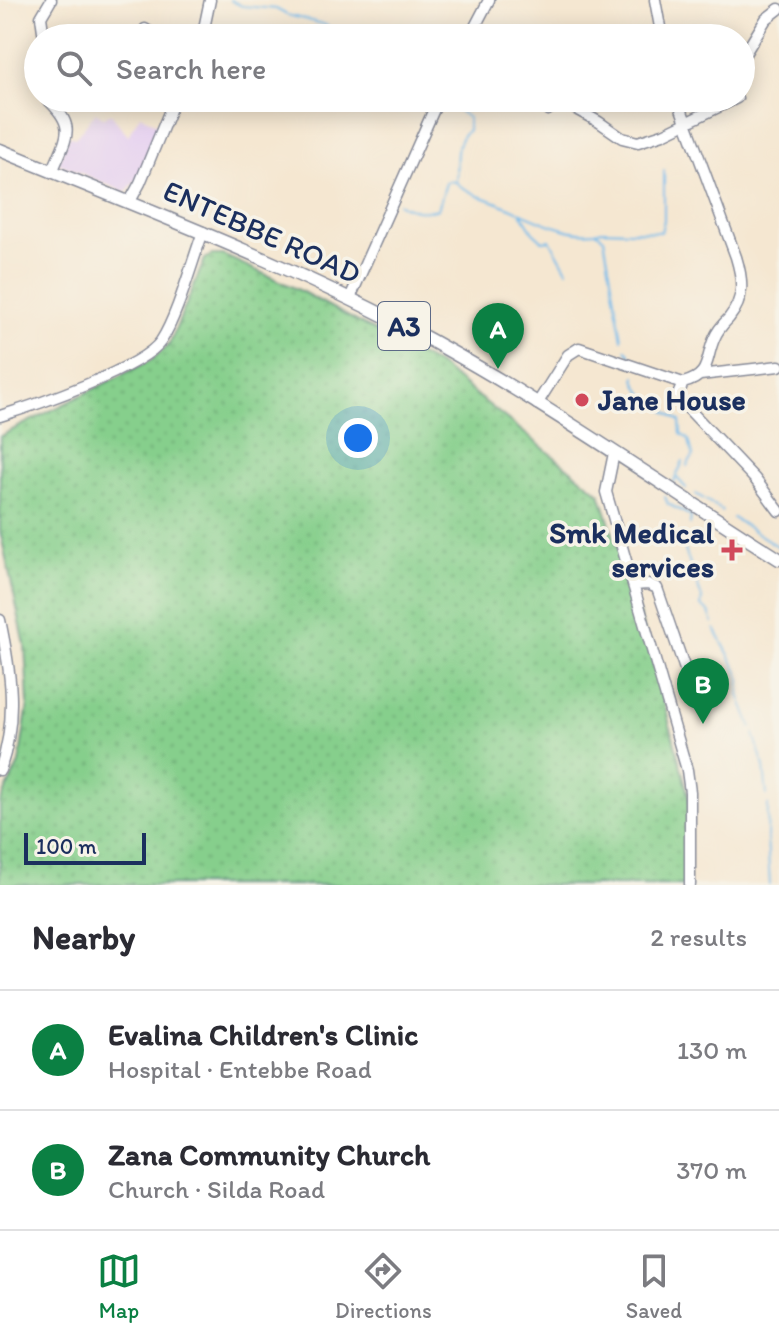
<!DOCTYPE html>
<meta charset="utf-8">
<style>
body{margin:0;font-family:Itim,sans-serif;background:#f7f7f7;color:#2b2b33}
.scale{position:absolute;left:24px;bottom:20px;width:122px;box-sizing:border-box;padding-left:8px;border:4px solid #1b2f5e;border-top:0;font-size:22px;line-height:28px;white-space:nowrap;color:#1b2f5e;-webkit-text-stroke:6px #f7f3e8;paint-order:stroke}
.you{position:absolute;left:358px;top:438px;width:28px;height:28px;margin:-20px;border:6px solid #fff;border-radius:50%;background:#1a73e8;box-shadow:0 0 0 12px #1a73e833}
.badge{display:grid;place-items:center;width:52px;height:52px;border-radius:50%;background:#0b8043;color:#fff;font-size:26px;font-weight:700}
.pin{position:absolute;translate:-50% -66px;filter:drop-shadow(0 2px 4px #0008)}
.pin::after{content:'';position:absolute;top:42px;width:28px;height:24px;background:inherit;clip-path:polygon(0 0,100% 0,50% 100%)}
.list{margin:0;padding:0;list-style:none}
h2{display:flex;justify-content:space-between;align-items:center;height:104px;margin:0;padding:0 32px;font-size:34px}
h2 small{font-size:26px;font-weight:400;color:#7c7c81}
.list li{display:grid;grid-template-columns:52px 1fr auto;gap:24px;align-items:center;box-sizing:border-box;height:120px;padding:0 32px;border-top:2px solid #e1e1e2}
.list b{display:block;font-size:30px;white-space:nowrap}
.list p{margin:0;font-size:26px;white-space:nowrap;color:#7c7c81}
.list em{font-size:26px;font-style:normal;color:#7c7c81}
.icon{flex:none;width:44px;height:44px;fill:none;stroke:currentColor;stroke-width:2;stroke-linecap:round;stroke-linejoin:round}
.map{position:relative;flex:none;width:779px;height:885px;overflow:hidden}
.search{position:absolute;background:#fff;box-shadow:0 4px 20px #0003;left:24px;right:24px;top:24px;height:88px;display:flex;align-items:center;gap:20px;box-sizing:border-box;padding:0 28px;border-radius:44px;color:#7c7c81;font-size:30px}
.sheet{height:344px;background:#fff}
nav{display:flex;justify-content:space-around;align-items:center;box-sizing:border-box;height:112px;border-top:2px solid #e1e1e2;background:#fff;font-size:22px;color:#7c7c81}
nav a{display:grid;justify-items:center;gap:4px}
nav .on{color:#0b8043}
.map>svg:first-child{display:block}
.built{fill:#e6d2f0}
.grass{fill:url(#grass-dots);stroke:#507f75;stroke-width:2}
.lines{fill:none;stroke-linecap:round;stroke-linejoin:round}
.stream{stroke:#74bbeb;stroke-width:2}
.minor-casing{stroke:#888b98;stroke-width:13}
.major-casing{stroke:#888b98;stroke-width:15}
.minor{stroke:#fff;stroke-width:10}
.major{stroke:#fff;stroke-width:12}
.poi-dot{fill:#d1495b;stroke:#f7f3e8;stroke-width:3}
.labels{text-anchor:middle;stroke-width:7;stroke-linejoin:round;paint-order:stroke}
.shield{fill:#f7f3e8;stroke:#5d6a87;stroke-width:2}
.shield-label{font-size:28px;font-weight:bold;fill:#1b2f5e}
.street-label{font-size:30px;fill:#1b2f5e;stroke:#f7f3e8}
.poi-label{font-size:30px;font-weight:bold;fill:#1b2f5e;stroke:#f7f3e8;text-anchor:start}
</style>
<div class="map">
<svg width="779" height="885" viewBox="0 0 779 885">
<defs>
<pattern id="grass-dots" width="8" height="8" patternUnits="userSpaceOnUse" patternTransform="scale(2)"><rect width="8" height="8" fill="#86cf8c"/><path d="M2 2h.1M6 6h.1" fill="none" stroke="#73b27b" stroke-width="1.8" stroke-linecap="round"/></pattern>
</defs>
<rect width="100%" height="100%" fill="#f7f3e8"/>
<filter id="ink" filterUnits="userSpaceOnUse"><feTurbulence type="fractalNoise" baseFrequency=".0125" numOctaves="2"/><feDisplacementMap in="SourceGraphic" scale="16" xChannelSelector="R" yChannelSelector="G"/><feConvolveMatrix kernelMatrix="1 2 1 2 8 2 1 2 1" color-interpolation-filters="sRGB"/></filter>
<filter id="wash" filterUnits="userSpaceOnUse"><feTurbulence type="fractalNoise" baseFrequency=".006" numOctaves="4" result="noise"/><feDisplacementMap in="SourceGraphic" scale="32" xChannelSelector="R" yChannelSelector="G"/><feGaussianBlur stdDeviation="1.8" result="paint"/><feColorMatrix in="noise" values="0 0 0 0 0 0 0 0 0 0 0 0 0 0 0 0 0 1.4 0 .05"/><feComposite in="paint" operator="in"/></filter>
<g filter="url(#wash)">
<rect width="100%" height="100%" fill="#f5e7d1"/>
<path class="built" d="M 96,112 L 104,118 L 110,113 L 128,136 L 140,115 L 160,126 L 139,178 L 125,192 L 58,163 L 69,136 L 75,138 Z"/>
<path class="grass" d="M 212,255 L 223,255 L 297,289 L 440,366 L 600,493 L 647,639 L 684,778 L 689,799 L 686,885 L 0,885 L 0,803 L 19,763 L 28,704 L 25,645 L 0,531 L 0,436 L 152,360 L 169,345 L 205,259 Z"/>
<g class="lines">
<path class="stream" d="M 230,0 L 242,6 L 276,9 L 287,15 L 323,24 L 350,38
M 440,104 L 458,110 L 468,118 L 468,130 C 452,143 458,164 456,182 C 460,188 472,191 478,196 C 512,204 569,243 602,230 L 661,232 L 664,220 L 664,170
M 398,203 C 408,210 427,213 438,209 L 446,183 L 448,181 L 456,182
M 521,213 L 533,232 L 543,241 L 550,240 L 567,270
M 597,233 L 604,238 L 622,339
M 626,349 L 634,361
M 635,376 C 635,395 666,410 680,421 L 681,434 L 687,438
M 687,466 L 693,455 L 689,440
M 677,478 L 686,488
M 674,482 L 683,461
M 696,494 L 723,511
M 665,497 L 668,504 L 691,516 L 690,524
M 733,518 L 779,547
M 685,550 L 702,598 L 701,606 L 709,612 L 713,623
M 715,629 L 737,670 L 740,679 L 739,695 L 752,728
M 754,734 L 764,767 L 767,795
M 768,805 L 767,838 L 770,885"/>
</g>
</g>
<g filter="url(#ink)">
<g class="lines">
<g class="minor-casing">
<path id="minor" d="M 655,0 L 662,38
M 145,29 L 160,38
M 44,38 L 41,17 L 51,0
M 202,38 L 210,0
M 469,38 L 489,0
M 741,60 L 766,19 L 779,9
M 46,98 C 78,127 67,136 52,172
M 556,98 L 599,122 L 622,138 L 638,142 L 663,134 L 737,98
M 548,110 L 552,98
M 129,203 L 140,183 L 175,98
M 350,298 L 439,98
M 700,375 L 779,366
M 683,383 L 678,395 L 680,400 L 755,479 L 779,511
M 537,404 L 568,355 L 579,348 L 683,383 C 711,376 705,360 714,339 C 717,331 723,324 729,318 C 745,298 743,280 736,257 L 677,98
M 0,416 C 33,406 143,368 161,341 C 177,317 192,262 203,232
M 614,453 L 606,492 L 687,770 L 690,792 L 690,885
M 634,585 L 648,584 L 657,588 L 688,678
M 0,620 C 11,672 18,718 0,770"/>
</g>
<g class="major-casing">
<path id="major" d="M 0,150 C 136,206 274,258 404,326 C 534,394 655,481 779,559"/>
</g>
<use href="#minor" class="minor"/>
<use href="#major" class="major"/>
</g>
</g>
<g class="poi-dot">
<circle cx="582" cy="400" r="8"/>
<path d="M728 538h8v8h8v8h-8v8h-8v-8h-8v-8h8z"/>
</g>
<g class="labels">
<rect class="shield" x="378" y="302" width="52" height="48" rx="6"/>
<g class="shield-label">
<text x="404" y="336">A3</text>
</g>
<g class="street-label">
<text transform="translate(262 232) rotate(24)" y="10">ENTEBBE ROAD</text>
</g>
<g class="poi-label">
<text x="598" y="410">Jane House</text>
<text x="714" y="543" text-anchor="end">Smk Medical<tspan x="714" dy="34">services</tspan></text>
</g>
</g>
</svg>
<div class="scale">100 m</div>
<div class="you"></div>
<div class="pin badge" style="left:498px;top:369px">A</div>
<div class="pin badge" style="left:703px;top:724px">B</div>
<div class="search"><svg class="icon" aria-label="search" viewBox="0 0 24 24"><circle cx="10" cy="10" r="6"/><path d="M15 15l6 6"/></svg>Search here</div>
</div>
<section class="sheet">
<h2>Nearby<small>2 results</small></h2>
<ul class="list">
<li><span class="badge">A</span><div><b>Evalina Children's Clinic</b><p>Hospital · Entebbe Road</p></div><em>130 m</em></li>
<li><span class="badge">B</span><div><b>Zana Community Church</b><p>Church · Silda Road</p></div><em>370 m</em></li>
</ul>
</section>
<nav>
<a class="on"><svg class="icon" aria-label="map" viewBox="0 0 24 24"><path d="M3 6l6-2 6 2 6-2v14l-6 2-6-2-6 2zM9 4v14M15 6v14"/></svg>Map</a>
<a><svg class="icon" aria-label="directions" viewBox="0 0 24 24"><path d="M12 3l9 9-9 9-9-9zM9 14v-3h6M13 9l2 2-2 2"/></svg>Directions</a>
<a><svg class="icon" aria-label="saved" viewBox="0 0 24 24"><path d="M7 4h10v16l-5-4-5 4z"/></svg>Saved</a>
</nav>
